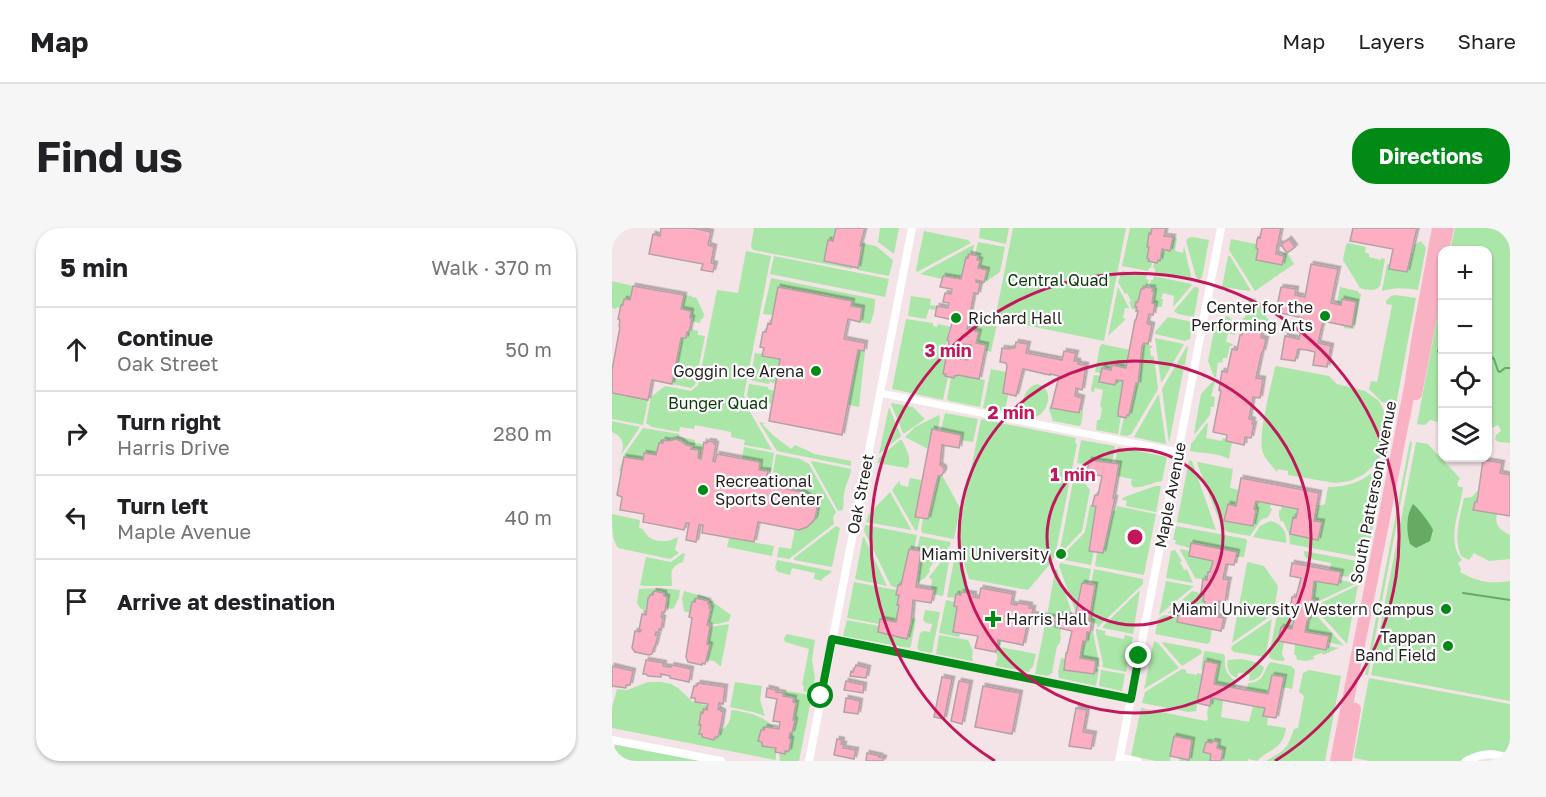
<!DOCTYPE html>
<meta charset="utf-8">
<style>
body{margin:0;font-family:"Golos Text",sans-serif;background:#f6f6f6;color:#202124}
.controls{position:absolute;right:18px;top:18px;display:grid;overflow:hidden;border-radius:12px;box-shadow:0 2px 4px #0004}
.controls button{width:54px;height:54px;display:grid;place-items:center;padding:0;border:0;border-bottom:2px solid #e0e0e0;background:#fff;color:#202124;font:30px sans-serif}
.stop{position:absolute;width:18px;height:18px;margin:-14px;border:4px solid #028a17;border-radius:50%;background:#fff}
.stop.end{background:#028a17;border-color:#fff;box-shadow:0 2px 6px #0008}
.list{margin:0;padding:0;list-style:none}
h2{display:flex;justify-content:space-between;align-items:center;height:78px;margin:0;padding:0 24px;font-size:26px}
h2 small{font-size:20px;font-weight:400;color:#757577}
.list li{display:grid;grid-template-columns:39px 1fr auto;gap:18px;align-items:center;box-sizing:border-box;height:84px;padding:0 24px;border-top:2px solid #e0e0e0}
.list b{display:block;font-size:22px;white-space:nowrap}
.list p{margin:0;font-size:20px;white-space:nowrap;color:#757577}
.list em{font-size:20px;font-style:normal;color:#757577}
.icon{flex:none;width:33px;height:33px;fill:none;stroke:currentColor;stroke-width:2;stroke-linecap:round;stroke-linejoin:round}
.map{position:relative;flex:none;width:898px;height:533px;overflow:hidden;border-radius:24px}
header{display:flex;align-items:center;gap:36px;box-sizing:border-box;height:84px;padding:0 30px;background:#fff;border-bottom:2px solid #e0e0e0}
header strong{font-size:28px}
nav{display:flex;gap:33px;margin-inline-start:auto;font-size:21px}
.intro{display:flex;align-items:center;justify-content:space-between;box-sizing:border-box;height:144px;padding:0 36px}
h1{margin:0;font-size:42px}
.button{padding:15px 27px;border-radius:24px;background:#028a17;color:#fff;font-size:21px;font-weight:700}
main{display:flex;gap:36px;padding:0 36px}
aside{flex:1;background:#fff;border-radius:24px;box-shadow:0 2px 4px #0004}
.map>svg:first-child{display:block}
.green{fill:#aae6a8}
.water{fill:#66aa64}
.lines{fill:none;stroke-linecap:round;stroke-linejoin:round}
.stream{stroke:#66aa64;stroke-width:2}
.building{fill:#feaec3;stroke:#b2a2a5;stroke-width:1.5;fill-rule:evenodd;filter:url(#shadow)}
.minor{stroke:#fff;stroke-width:7}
.tertiary{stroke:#fff;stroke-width:8}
.trunk{stroke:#f8b2c4;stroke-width:12}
.route{stroke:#028a17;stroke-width:8}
.ring{fill:none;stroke:#c2185b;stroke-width:3}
.poi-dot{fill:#028a17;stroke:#fff;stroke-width:2}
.labels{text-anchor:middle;stroke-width:4.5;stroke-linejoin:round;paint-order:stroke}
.park-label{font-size:16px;fill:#07390a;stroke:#fff}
.poi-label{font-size:16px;fill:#251f20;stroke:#fff;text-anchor:end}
.street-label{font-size:16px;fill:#251f20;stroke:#fff}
.centre{fill:#c2185b;stroke:#fff;stroke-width:3}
.ring-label{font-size:18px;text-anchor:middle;font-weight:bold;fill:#c2185b;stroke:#fff;stroke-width:4.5;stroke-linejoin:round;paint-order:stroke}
</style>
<header>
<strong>Map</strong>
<nav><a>Map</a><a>Layers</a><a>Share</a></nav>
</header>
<div class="intro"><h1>Find us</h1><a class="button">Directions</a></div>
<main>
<aside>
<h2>5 min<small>Walk · 370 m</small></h2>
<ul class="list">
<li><svg class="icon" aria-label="ahead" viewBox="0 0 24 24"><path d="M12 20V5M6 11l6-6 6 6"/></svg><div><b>Continue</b><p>Oak Street</p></div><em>50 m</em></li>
<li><svg class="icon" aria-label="right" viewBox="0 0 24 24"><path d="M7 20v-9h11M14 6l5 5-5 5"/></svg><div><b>Turn right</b><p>Harris Drive</p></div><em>280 m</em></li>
<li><svg class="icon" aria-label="left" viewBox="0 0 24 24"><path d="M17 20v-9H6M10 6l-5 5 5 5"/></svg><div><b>Turn left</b><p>Maple Avenue</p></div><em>40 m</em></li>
<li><svg class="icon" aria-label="arrive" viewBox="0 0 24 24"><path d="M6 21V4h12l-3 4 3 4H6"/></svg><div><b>Arrive at destination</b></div></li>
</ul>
</aside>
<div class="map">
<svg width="898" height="533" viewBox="0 0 898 533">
<defs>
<filter id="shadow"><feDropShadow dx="2.5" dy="-2.5" stdDeviation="0" flood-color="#0004"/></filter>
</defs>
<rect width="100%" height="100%" fill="#f4e3e7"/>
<path class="green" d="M 142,0 L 224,0 L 221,13 L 216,12 L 213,33 L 241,39 L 240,41 L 141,22 L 139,18 Z
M 268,0 L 287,0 L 282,26 L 266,14 Z
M 368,0 L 397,0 L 394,16 L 367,10 Z
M 401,0 L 514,0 L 492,113 L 388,92 L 384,86 Z
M 518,0 L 540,0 L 539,6 L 537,6 L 535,18 L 537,19 L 535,30 L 537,31 L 536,33 L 540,34 L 539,40 L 537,40 L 536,43 L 510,38 Z
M 843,0 L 898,0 L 898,215 L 887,214 L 883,212 L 884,207 L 889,203 L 886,197 L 876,202 L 876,22 L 838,22 Z
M 312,3 L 356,12 L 359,15 L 305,44 L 304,41 Z
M 561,9 L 565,10 L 563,23 L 571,25 L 572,18 L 580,52 L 543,45 L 543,41 L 541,40 L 542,35 L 545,35 L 546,32 L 548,32 L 550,21 L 558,22 Z
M 580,9 L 597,12 L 590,50 L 587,52 L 584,49 L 574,13 L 576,10 Z
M 619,11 L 644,16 L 644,20 L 646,21 L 644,32 L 670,37 L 672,28 L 670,27 L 673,25 L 676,26 L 682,36 L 643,63 L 617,22 Z
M 809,13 L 814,20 L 806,62 C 792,60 783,59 770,63 L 775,36 L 778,37 L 778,41 L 795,44 L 799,25 L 801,25 L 802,17 Z
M 366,14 L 393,19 L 388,44 L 371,56 L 364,54 L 364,52 L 372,53 L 374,42 L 366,40 L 368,32 L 365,32 L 366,28 L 363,27 Z
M 248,15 L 264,18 L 281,32 L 277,48 L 246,42 L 250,19 L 248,18 Z
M 736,15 L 754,19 L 753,24 L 757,26 L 757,29 L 769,32 L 769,30 L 773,31 L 768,58 C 763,64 755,62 748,60 L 731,32 L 734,17 Z
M 361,17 L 362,17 L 360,27 L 356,30 L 354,30 L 349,51 L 331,48 L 330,51 L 308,46 Z
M 134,23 L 159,28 L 132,167 L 134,177 L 160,222 L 132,217 L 133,212 L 119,209 L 119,204 L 83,197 L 82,201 L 68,199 L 67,204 L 40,199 L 34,195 L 39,169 L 53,158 L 79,163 L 86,157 L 105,62 L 126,65 Z
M 162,28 L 277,51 L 273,69 L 158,46 Z
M 616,28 L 618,28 L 638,61 L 638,63 L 610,59 Z
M 510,43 L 535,47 L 534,51 L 537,52 L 535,59 L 532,59 L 523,79 L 525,79 L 525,82 L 520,81 L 517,74 L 519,73 L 515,65 L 513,66 L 506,54 Z
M 542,48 L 579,56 L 580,57 L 561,79 L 562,68 L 551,65 L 549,71 L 551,71 L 550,79 L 542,79 L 540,75 L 540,60 L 537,60 L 539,52 L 541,52 Z
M 159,50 L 263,71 C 263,80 262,87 258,96 L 248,94 L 250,80 L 239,78 L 240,73 L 167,59 L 161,87 L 151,86 Z
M 0,53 L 21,58 L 18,72 L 12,71 L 11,77 L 9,77 L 8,80 L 5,79 L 4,81 L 0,80 Z
M 506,59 L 517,80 L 513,80 L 511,90 L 514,91 L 496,108 Z
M 582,59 L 585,59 L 587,61 L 582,89 L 566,86 L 562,83 Z
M 728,59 L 745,63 L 749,67 L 742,101 L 732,100 L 732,97 L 740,99 L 744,74 L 730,71 L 729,77 L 725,76 Z
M 830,64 L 830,195 L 818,192 L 813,197 L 805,196 Z
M 72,67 L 80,68 L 81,70 L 84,69 L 92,86 L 91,91 L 89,91 L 88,95 L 79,93 L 80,90 L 69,81 Z
M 783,67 L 804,70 L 784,177 L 770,174 L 757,161 L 759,153 L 765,154 L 780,77 L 774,76 L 774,73 L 779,68 Z
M 299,68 L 319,71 L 318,77 L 325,78 L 324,82 L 317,81 L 314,91 L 296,88 Z
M 641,70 L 643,70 L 660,98 L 630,93 L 631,90 L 633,90 L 634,76 Z
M 377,88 L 379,90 L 379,94 L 385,95 L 379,124 L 373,122 L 364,115 L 366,104 L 356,102 Z
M 615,88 L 617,89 L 622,94 L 620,104 L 623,105 L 623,107 L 616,105 L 614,114 L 621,116 L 620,118 L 618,118 L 615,130 L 611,130 L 610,135 L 606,134 L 604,149 L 602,149 L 596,133 L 603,98 Z
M 556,89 L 581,94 L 578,111 L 573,113 L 543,106 L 543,104 Z
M 294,91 L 321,95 L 321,98 L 325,99 L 326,96 L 339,99 L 337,101 L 333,128 L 334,129 L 334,148 L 336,149 L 331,172 L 280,161 Z
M 78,101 L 86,103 L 86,107 L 93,108 L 83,157 L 79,160 L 60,156 L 69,110 L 74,110 L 75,104 L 77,104 Z
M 543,110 L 572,116 L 550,154 L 549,154 Z
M 532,115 L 540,118 L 540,120 L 538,120 L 539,128 L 542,129 L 546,161 L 520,205 L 516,208 L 508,207 L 512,189 L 514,190 L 515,187 L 517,187 L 524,155 L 526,155 L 528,143 L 527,143 Z
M 490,116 L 518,122 L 514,140 L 500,137 L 499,142 L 489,145 L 483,144 L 488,118 Z
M 575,118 L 576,119 L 573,137 L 570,137 L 570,139 L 572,139 L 557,215 L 550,161 Z
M 246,122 L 253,123 L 247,179 L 236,177 Z
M 143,125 L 151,126 L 151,128 L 168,131 L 164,156 L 157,154 L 157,156 L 138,152 Z
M 664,138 L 717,148 L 725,156 L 753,163 L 767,173 L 775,189 L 775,205 L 770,226 L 761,238 L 751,247 L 738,253 L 723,255 L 676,247 L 676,243 L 666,241 L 665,244 C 660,238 654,232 651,225 C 645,208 659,159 663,139 Z
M 379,141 L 394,144 L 391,165 L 396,167 L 393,183 L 371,180 Z
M 346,147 L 373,152 L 368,179 L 337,173 L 335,171 L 339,149 Z
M 482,147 L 489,148 L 503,157 L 504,152 L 511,153 L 506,185 L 509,189 L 506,206 L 484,202 L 485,192 L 488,192 L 490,180 L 488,178 L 491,162 L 483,160 L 482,164 L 480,164 L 479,161 Z
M 601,153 L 603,154 L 599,168 L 603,169 L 602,179 L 599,179 L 598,187 L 583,206 L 582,205 L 589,166 Z
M 137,156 L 156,159 L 156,161 L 162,163 L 160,176 L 137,171 L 135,167 Z
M 425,156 C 452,164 423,205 413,183 C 408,172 414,159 425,156 Z
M 0,165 L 36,172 L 31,197 L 0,191 Z
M 546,167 L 547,167 L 554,216 L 522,209 Z
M 280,175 L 301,179 L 313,191 L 293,205 L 291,205 L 279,176 Z
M 438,178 L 467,185 L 468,183 L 471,184 L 469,197 L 467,198 L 441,193 L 437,181 Z
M 277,179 L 289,208 L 267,226 Z
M 333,185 L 366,191 L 361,214 L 348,212 L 349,207 L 329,202 Z
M 327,187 L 328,190 L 326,202 L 320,201 L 316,221 L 293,209 L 303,199 Z
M 369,191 L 464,210 L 463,215 L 465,216 L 443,328 L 438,336 L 416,362 L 357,351 L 346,316 L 346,307 Z
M 0,193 L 28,199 L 9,227 C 13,216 11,209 0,204 Z
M 147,194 L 152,195 L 151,197 L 162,208 L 179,221 L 183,217 L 203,226 L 239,233 L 239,238 L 165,223 Z
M 595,195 L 596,196 L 594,210 L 610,213 L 611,210 L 614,211 L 614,213 L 620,214 L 617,231 C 603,224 593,226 578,223 L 579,216 Z
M 31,200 L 67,206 L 67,209 L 83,212 L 83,215 L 92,216 L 89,231 L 86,230 L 87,222 L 79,221 L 80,218 C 74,217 71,212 64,211 C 59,211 57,213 52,212 L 51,215 L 47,215 L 44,227 L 33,225 L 31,232 L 12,229 L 9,243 L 7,243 L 12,227 Z
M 288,212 L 290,212 C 294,221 301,232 295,240 L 265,235 L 267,230 Z
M 469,212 L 503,218 L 500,235 L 478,232 L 476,237 L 465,235 Z
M 798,213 L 800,215 L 756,447 L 753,447 Z
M 804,214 L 816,216 L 845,247 L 848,250 L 845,256 L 847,259 L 851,259 C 849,281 833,312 850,332 L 846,335 L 849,341 L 848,344 C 866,354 878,356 898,353 L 898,473 L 759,447 Z
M 132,219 L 162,225 L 159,244 L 147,242 L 130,231 Z
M 506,219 L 555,229 L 550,253 C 541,254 529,261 521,259 L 519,256 L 520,251 L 505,248 L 507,237 L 503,235 Z
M 164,226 L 188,231 L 197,236 L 224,284 L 221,289 L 222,296 L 177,331 L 165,329 L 167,319 L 179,321 L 183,301 C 200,302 215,281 198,269 C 188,262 173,261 161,259 L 164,245 L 161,244 Z
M 772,231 L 773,231 L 757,320 L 752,330 L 678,316 L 677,306 L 671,293 L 669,294 L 667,288 L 667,282 L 669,282 L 670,277 L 686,281 L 684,290 L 681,289 L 678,306 L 706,312 L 709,294 L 702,293 L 705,277 L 711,277 L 713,276 L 716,259 C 739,259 759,251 772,231 Z
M 577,232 L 580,233 L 604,302 L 565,294 Z
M 200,233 L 239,241 C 238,250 235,254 233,261 C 231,269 232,275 231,282 L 226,283 L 199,234 Z
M 586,234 L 621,241 L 618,260 L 627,262 L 624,278 L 616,276 L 613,293 L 641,298 L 644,282 L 642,281 L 644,273 L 659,276 L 658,280 L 660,281 L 658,286 L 654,291 L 653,290 L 649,292 L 638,308 L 616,304 L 610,300 L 585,235 Z
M 463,243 L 478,262 L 470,303 L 447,327 Z
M 330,247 L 348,280 L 342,311 L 311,305 L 309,303 L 311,290 L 316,291 L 326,248 Z
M 298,250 L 309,252 L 307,270 L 308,290 L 305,303 L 303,302 L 280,262 L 288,252 L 288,257 L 296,259 Z
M 544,258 L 549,258 L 544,284 L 514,278 L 515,273 L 509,271 C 514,268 537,260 544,258 Z
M 866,262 L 865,274 L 863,274 L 862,282 L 885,286 C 882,297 888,302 898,307 L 898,331 L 877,333 L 862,325 L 857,332 L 849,328 C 841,308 848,290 852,270 L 860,269 Z
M 278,264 L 299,301 L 299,302 L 254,294 L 257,286 Z
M 478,277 L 484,278 L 477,322 L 482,323 L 479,337 L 447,331 L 473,304 Z
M 505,278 L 544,286 L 532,347 L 483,338 L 485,324 L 491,325 L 500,282 L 504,283 Z
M 0,286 L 28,292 L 27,300 L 31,301 C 37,315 53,316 66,309 L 63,322 L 67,325 L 58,331 L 6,320 C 0,312 0,297 0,286 Z
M 658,293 C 669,295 676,304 674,315 L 641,309 L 648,298 Z
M 253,297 L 305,307 L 302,321 L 297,321 L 289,357 L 286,360 L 279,358 L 252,303 Z
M 224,298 L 228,300 L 220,339 L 182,332 L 182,330 Z
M 564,298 L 634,311 L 635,313 L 632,329 L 624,329 L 624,324 L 580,315 L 578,320 L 563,316 L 564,312 L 561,312 Z
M 308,308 L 338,314 L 339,316 L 324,335 L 322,334 L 317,341 L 318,343 L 312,351 L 309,352 L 307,355 L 305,354 L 305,351 L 309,323 L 305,322 Z
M 251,309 L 252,309 L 275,358 L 243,351 Z
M 117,310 L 162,318 L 160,328 L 115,319 Z
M 339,321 L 331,368 L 321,366 L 321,362 L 319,361 L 320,352 L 317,349 Z
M 568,321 L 578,323 L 577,328 L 601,333 L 598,344 L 596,344 L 595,352 L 583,350 L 568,322 Z
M 344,322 C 351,333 357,352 355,365 L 350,364 L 349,367 L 345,366 L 343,370 L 335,369 Z
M 563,322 L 570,333 L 568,334 L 572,342 L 575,341 L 581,355 L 554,350 L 559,323 Z
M 692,323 L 750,334 L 747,352 L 743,352 L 743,349 L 728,348 L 729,344 L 718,342 L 719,335 L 694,330 L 692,326 Z
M 71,325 L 73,326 L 71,334 C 56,339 60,346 60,358 L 32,358 L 28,357 L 34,329 L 59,334 Z
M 165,332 L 220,343 L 217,346 L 210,351 L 210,353 L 202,351 L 203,345 L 180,340 L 178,347 L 166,344 L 163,340 Z
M 636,334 L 652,338 L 666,358 L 662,384 L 660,387 L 620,415 L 635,335 Z
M 448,335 L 479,341 L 476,356 L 470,355 L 464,385 L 447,338 Z
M 445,341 L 460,385 L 459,388 L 444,390 L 435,388 L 443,342 Z
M 482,341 L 531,351 L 531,356 L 486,399 L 485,399 L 485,396 L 477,393 L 483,358 L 479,356 Z
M 727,352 L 745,355 L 707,373 L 700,372 L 702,353 L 726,357 Z
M 554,353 L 581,358 L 581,359 L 547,387 Z
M 242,354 L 285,362 L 285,367 L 287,367 L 285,376 L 287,377 L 284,394 L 268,391 L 267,396 L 235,390 Z
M 746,357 L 735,416 L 707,385 L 709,375 Z
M 50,360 L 68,362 L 67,370 L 61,381 L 54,380 L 55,369 L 52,368 L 52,365 L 38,367 L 37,370 L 35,370 L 34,384 L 28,380 L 25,375 L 27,361 Z
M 528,362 L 521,406 L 491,400 L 491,398 Z
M 72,363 L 94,369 L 119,387 L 117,393 L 106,396 L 95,395 L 99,381 L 98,376 L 96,376 L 96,373 L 84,370 L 83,374 L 80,374 L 78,385 L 72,383 L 70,371 Z
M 580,363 L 592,366 L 591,373 L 593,374 L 591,386 L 567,382 L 566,387 L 556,385 Z
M 334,372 L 343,374 L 345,379 L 341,404 L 348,406 L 347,409 L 327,405 Z
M 676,380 L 681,381 L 680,401 L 669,399 L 666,412 L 672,414 L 670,426 L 673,432 C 669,434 661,432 658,430 L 657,427 L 666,382 L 675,386 Z
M 313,382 L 328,384 L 320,425 L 308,423 L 305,420 L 308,405 L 312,403 L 318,404 L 320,396 L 314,395 L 311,392 Z
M 698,386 L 704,387 L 732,418 L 716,414 L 716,408 L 693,404 L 695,393 L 696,393 Z
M 552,387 L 566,389 L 565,394 L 600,401 L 598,414 L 595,416 L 543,406 L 546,391 Z
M 299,390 L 303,390 L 304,391 L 299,418 L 297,420 L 231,408 L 235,392 L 267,398 L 266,404 L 294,411 Z
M 660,391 L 654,426 L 652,429 L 622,424 L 619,421 L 620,418 Z
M 434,392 L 444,394 L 443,399 L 449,401 L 448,407 L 449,408 L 448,415 L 445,418 L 440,445 L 436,448 L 423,446 Z
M 117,396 L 109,438 L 108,438 L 102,433 L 94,432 L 98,417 L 95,416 L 98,399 Z
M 484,401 L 493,403 L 493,407 L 512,411 L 513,407 L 521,409 L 514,444 L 490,439 L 491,436 L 484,404 Z
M 478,403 L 481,404 L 488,439 L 483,438 L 484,433 L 468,430 L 471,413 L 474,413 L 475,404 Z
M 175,406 L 203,412 L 200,432 L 203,450 L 200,465 L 191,463 L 192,458 L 190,457 L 197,421 L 173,414 L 172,410 Z
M 327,407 L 356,412 L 361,423 L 360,429 L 361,433 L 359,433 L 324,426 Z
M 386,412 L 389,412 L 388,419 L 424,426 L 421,439 L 418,441 L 417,444 L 384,438 L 383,436 C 387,432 385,429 384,423 C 384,419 386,415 386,412 Z
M 542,413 L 546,415 L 567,440 L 532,461 Z
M 551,414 L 588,421 L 590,423 L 589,426 L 570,438 L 550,415 Z
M 683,416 L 714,422 L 715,418 L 727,420 L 711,427 L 710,425 L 701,428 L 702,431 L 694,433 L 685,432 L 684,427 L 682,427 Z
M 594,423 L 611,426 L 613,428 C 612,440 614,447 624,453 L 623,460 L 602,456 L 606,436 L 593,434 L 591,443 L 589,442 L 592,424 Z
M 449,430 L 453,431 L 452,442 L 481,446 L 483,440 L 487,441 L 484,458 L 447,450 L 446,445 Z
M 628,431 C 637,432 645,434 652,439 C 650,448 645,452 637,453 L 638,447 L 632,445 L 626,445 L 625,450 C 617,447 614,440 616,432 Z
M 658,434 L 679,438 L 683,442 L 680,461 L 670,459 L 672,449 L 660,447 L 656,466 L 635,462 L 636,455 C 653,454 650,445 658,434 Z
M 570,441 L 574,442 L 574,445 L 585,447 L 585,445 L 590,446 L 584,483 L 576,484 L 530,475 L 533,464 Z
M 489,442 L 513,446 L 510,463 L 487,458 Z
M 697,442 L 729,448 L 713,533 L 654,533 C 673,522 675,522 682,501 L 686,500 L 692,468 L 687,464 L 691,445 Z
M 757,450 L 898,476 L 898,527 C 877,519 866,521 848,533 L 757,533 L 743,530 L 742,529 Z
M 36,454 L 49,454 L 59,456 L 66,460 L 81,474 L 96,478 L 95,482 L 89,485 L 87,496 L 89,497 L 87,505 L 90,506 L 90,509 L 102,512 L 103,509 L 106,509 L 108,502 C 116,499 119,492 119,483 L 121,482 C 137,485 149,487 161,498 L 161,500 L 153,499 L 152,502 L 149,502 L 147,513 L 150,514 L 150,518 L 164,520 L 164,531 L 163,532 L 0,500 L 0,480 L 5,461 L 15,462 Z
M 123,454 L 150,458 L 148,472 L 153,488 L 141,484 L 118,479 Z
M 174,463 L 200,467 L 187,533 L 168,533 L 167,525 L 173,526 L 173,523 L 177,523 L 179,511 L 177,510 L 178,505 L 180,505 L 182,493 L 181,492 L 184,475 L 181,474 L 181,470 L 172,468 Z
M 599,470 L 611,472 L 609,489 L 637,494 L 641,478 L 653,480 L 651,488 L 656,489 L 655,497 L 674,500 C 671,522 658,520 645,533 L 636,531 L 636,533 L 609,533 L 611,522 L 605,520 L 600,515 L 594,514 L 591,524 L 599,526 L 598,533 L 567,533 L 568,530 L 577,531 L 580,512 L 562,508 L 558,533 L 544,533 L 519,528 L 529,480 L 594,493 L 596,491 L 595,484 Z
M 4,513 L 109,533 L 0,533 Z"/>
<path class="water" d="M 801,276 C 806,280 818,295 821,302 L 818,313 L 804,320 L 798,316 C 794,303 794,287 801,276 Z"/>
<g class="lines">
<path class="stream" d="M 826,123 L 831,123
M 876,126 L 882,131 L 886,143 L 888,144 L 893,140 L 898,140
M 851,365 L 898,372"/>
</g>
<path class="building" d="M 49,0 L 81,0 L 99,4 L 96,17 L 102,19 L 99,35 L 103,36 L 101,44 L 89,42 L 91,36 L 37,26 L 41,6 L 48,8 Z
M 224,0 L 253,0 L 248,18 L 250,18 L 246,40 L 212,33 L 216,12 L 221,13 Z
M 540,0 L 554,0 L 552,8 L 561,9 L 558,23 L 550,21 L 548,33 L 546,32 L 545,35 L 536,33 L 537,31 L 535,30 L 537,19 L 535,19 L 537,5 L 539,6 Z
M 650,0 L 669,0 L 666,15 L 670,16 L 677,11 L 683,19 L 675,25 L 670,18 L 665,17 L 664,26 L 672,28 L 670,37 L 644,32 L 646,21 L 644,20 L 645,12 L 646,9 L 648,10 Z
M 741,0 L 805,0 L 795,44 L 777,41 L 781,21 L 738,13 Z
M 357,26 L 366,28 L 365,32 L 368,32 L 366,40 L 375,42 L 372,54 L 364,52 L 364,54 L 368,55 L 366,66 L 362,65 L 355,101 L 367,104 L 364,115 L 374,117 L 367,151 L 346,147 L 342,148 L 342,150 L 333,148 L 334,146 L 331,146 L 337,113 L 335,112 L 341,92 L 323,88 L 325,78 L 336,80 L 337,75 L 331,74 L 333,65 L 339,66 L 340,61 L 328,59 L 331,48 L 349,51 L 354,29 L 356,30 ZM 352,116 L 359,117 L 356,132 L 349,131 Z
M 699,36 L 726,41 L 719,75 L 729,77 L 730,71 L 744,74 L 740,99 L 711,93 L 706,115 L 719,118 L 715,139 L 701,137 L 703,124 L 695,122 L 686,121 L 683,133 L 669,131 L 673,108 L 687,111 L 691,90 L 664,84 L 669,59 L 684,61 L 683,67 L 693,69 Z
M 21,58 L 72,67 L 69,81 L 79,83 L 78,90 L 80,90 L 77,104 L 75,104 L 74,110 L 69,110 L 60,156 L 40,152 L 36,172 L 0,165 L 0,142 L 8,99 L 7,98 L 8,92 L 6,91 L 9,77 L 11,77 L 12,71 L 18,72 Z
M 166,59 L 240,73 L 239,78 L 250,80 L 248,94 L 236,91 L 232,111 L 253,115 L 252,123 L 246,122 L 230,207 L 157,193 L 168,131 L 150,128 L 152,120 L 148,119 L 151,104 L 154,104 L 156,95 L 159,96 Z
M 532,59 L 541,60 L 540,63 L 542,63 L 540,75 L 543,76 L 541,87 L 537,86 L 535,95 L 536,96 L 540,97 L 536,116 L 532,115 L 530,118 L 526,156 L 524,155 L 517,187 L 515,187 L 514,190 L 506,188 L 506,185 L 511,153 L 504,152 L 503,157 L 487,154 L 490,140 L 499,142 L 500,137 L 514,140 L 523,92 L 524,92 L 526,83 L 524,83 L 525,79 L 523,79 L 524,74 L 526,74 L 529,61 L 532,61 Z
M 632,99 L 650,103 L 649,110 L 654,111 L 651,124 L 650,124 L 649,127 L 644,150 L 651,151 L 648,170 L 641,169 L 637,191 L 641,192 L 640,196 L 642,196 L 639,210 L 633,209 L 632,217 L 614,213 L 615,207 L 601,204 L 609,163 L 607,162 L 610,143 L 615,144 L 620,121 L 625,122 L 628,107 L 630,107 Z
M 404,114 L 416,116 L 414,125 L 450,132 L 452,123 L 464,125 L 462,133 L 466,133 L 466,136 L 474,137 L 470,162 L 464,160 L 463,168 L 470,170 L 467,185 L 439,180 L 447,148 L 438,146 L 438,147 L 411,141 L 404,168 L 391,165 L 395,138 L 394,135 L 388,134 L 390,120 L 398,121 L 399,120 L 403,120 Z
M 320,201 L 349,207 L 347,220 L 330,217 L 328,237 L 332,240 L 332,243 L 330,247 L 326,248 L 316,291 L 303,289 Z
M 64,211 L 69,213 L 74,217 L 80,218 L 79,221 L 87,222 L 86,230 L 89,231 L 92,214 L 95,215 L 96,213 L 102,214 L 102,216 L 104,216 L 101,233 L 103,234 L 105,226 L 148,234 L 147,242 L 156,243 L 153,257 L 190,264 L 202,272 L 205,280 L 203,291 L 195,299 L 187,302 L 146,294 L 142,314 L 90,305 L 91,297 L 87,297 L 84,314 L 74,312 L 77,295 L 74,295 L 72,302 L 31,294 L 32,286 L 8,282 L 10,269 L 5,267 L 12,229 L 31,232 L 32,225 L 44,227 L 47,215 L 51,215 L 51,212 L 57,213 Z
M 477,232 L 507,236 L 501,270 L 503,270 L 491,325 L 477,323 L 484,278 L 480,278 L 483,267 L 486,267 L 490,248 L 475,245 Z
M 871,232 L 890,235 L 888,245 L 898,247 L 898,288 L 861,282 L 863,274 L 865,274 Z
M 629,250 L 707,265 L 702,293 L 710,294 L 706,312 L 678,306 L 681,289 L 684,290 L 686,281 L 644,273 L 642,281 L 644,282 L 641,298 L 612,293 L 616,276 L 624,278 Z
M 579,315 L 625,324 L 622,337 L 614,336 L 611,351 L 617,352 L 616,355 L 613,374 L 607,373 L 604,388 L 612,390 L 609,403 L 565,394 L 567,382 L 591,386 L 593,374 L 591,373 L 592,366 L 589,365 L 591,351 L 595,352 L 596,344 L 598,344 L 601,333 L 577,328 Z
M 297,321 L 309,323 L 304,359 L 322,362 L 319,375 L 301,372 L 299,395 L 295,411 L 266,404 L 268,391 L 284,394 L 287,377 L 285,377 L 287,367 L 284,367 L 286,357 L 289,357 Z
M 680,335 L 729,344 L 726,357 L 702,353 L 700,372 L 704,373 L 701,386 L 698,386 L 696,393 L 695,393 L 693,404 L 717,408 L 714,422 L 666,413 L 669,399 L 680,401 L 682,391 L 680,390 L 681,381 L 678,381 L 680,369 L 684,369 L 689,350 L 678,348 Z
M 470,355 L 483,357 L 477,393 L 480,394 L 478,405 L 475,404 L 474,414 L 471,413 L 468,430 L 484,433 L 482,446 L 452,442 L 454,425 L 455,425 L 460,403 L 443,399 L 445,386 L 463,389 Z
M 369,360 L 401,366 L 399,376 L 405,377 L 405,375 L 412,376 L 418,377 L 417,380 L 421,380 L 419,394 L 416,393 L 411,417 L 386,412 L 384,424 L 363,420 L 366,408 L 341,404 L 345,379 L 342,378 L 344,366 L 349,367 L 349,364 L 362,366 L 361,369 L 367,370 Z
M 42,363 L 52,365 L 52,368 L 55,369 L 53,384 L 50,384 L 49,389 L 51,390 L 49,402 L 47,401 L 47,405 L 44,404 L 43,407 L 46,407 L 43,419 L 42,419 L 40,426 L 37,427 L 23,424 L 20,420 L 23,403 L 28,404 L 29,402 L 27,402 L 30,386 L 34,387 L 36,370 L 37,370 L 38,367 L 41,367 Z
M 84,370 L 96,373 L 96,376 L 98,376 L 97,380 L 99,380 L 95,397 L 98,398 L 95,416 L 98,417 L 93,436 L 90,435 L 90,437 L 76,434 L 74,429 L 80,390 L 77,389 L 80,374 L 83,374 Z
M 420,386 L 444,390 L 444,394 L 419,389 Z
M 34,432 L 52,435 L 51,438 L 56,439 L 59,439 L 60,437 L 79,441 L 77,454 L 58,450 L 58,448 L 49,446 L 49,449 L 36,448 L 34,446 L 31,446 Z
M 593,433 L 606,436 L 602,456 L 623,460 L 656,466 L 660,447 L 672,449 L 664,490 L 651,488 L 653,480 L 641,478 L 599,470 L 598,478 L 585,475 Z
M 244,437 L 256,440 L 254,450 L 238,448 L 239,443 L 241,444 Z
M 0,438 L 21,443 L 18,457 L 14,457 L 14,460 L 0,458 Z
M 330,449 L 340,451 L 332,491 L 322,489 Z
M 234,453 L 252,457 L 251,465 L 232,462 Z
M 347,453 L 358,455 L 350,496 L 339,493 Z
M 86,455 L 113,459 L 111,476 L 107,475 L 106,481 L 111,484 L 109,497 L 106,509 L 103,509 L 102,512 L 90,509 L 90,506 L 87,506 L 89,497 L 87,497 L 89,484 L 91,485 L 92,481 L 95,482 L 96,476 L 83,474 L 83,470 L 79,470 L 82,458 L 85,458 Z
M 371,458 L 408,465 L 400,506 L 363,499 Z
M 155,460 L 164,462 L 164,464 L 171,465 L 171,468 L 182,470 L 181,474 L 184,475 L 181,492 L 183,492 L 180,505 L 178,505 L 177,510 L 179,511 L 177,523 L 173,523 L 173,526 L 163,524 L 164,520 L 150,518 L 150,514 L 146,513 L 149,502 L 152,502 L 153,499 L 167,501 L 168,494 L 161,493 L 165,471 L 154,469 Z
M 234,470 L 248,473 L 246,486 L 232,484 Z
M 464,480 L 475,482 L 471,504 L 482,506 L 479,521 L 457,518 Z
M 562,508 L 580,512 L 577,532 L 558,528 Z
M 225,511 L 230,512 L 229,516 L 232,516 L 231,520 L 244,522 L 242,531 L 222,527 Z
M 601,513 L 606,514 L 605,520 L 611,522 L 609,533 L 598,533 L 599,526 L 591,524 L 594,514 L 600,515 Z
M 255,525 L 268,528 L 267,529 L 272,530 L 271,533 L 254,533 Z"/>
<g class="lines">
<path class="minor" d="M 268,165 L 566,224
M 220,410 L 519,471
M 508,529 L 526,533"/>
<path class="tertiary" d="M 0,512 L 109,533
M 197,533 L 300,0
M 507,533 L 609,0
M 854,533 C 870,525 882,524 898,531"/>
<path class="trunk" d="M 831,22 L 836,0
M 804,166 L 831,27
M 724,533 L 798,159 L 806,108 L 826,0
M 734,533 L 743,481"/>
</g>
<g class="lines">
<path class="route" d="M 209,468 L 220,411 L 519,471 L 527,428"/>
</g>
<g class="ring">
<circle cx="523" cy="309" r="88"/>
<circle cx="523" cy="309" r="176"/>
<path d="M383 533A264 264 0 1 1 663 533"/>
</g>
<g class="poi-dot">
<circle cx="713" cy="88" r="6"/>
<circle cx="344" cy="90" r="6"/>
<circle cx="204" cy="143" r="6"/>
<circle cx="91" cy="262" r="6"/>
<circle cx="449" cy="326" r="6"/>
<circle cx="834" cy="381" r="6"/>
<path d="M378 382h6v6h6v6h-6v6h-6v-6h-6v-6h6z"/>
<circle cx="836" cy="418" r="6"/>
</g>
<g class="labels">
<g class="park-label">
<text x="446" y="58">Central Quad</text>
<text x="106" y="181">Bunger Quad</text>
</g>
<g class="poi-label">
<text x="701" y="85">Center for the<tspan x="701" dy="18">Performing Arts</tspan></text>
<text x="356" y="96" text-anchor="start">Richard Hall</text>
<text x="192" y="149">Goggin Ice Arena</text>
<text x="103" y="259" text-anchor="start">Recreational<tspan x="103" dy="18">Sports Center</tspan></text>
<text x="437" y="332">Miami University</text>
<text x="822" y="387">Miami University Western Campus</text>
<text x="394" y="397" text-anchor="start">Harris Hall</text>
<text x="824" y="415">Tappan<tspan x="824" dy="18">Band Field</tspan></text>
</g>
<g class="street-label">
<text transform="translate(761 264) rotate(-79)" y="6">South Patterson Avenue</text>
<text transform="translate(248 266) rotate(-79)" y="6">Oak Street</text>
<text transform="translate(558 267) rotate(-79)" y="6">Maple Avenue</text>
</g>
</g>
<circle cx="523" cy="309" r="9" class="centre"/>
<g class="ring-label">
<text x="336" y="129">3 min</text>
<text x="399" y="191">2 min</text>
<text x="461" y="253">1 min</text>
</g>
</svg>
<div class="controls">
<button>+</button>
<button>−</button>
<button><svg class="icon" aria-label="locate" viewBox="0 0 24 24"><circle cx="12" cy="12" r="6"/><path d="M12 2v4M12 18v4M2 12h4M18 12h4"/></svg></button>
<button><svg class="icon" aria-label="layers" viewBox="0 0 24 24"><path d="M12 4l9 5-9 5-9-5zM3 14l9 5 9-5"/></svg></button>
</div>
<div class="stop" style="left:209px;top:468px"></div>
<div class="stop end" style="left:527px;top:428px"></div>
</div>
</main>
